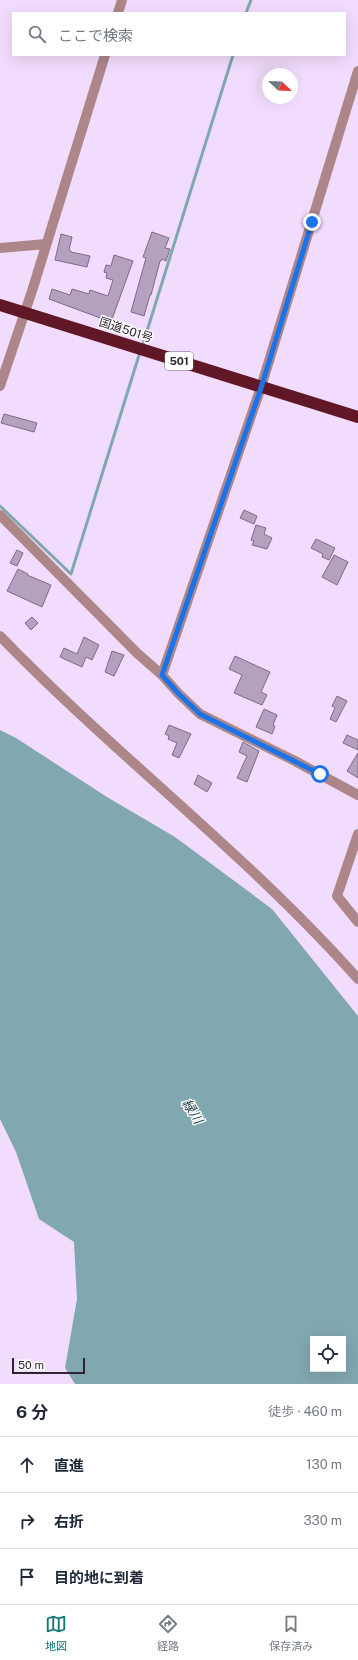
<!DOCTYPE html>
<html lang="ja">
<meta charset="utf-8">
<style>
body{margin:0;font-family:"Public Sans","Noto Sans JP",sans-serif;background:#f6f6f7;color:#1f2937}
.controls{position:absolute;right:12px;bottom:12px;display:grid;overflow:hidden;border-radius:0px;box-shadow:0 4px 16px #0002}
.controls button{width:36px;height:36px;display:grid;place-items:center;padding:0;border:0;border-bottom:1px solid #e0e1e3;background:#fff;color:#1f2937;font:20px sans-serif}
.compass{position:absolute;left:262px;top:68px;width:36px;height:36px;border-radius:50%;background:#fff;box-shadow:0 4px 16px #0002;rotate:113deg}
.scale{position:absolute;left:12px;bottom:10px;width:73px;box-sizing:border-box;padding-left:4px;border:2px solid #2e2532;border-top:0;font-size:11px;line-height:14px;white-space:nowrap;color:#2e2532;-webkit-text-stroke:3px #fff;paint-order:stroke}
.stop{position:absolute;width:12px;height:12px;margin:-9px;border:3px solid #1a73e8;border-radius:50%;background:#fff}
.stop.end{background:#1a73e8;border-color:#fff;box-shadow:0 1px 4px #0008}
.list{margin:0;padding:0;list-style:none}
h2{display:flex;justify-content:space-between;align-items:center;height:52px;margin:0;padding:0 16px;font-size:17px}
h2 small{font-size:13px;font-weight:400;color:#747a83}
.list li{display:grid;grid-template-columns:26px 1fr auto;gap:12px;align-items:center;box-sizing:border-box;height:56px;padding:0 16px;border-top:1px solid #e0e1e3}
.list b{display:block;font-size:15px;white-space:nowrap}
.list em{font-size:13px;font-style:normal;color:#747a83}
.icon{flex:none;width:22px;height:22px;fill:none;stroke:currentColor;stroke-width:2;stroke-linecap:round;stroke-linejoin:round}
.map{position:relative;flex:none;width:358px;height:1384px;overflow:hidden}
.search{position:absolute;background:#fff;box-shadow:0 4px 16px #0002;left:12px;right:12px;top:12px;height:44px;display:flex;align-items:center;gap:10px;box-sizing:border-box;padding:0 14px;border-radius:0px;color:#747a83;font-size:15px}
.sheet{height:220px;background:#fff}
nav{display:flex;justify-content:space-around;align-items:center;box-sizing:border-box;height:56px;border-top:1px solid #e0e1e3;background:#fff;font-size:11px;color:#747a83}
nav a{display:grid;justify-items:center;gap:2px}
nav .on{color:#0f766e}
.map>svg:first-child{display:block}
.water{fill:#81a7b1;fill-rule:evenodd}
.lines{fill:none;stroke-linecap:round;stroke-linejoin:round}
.stream{stroke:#81a7b1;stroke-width:3}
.building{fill:#b4a0bf;stroke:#7e6b88}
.minor{stroke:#ac8689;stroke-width:10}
.highway{stroke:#601827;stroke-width:12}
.route{stroke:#1a73e8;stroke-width:5}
.labels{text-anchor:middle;stroke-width:3;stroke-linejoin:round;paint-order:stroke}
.shield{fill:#fff;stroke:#6d6670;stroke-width:1}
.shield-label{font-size:11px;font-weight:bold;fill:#2e2532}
.street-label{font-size:12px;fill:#2e2532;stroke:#fff}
.water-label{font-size:13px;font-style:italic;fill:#0e333c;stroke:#fff}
</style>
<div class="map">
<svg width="358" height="1384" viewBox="0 0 358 1384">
<rect width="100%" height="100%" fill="#f2dcfd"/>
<path class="water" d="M 0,730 L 16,738 L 107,797 L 175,837 L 272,909 L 358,1016 L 358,1384 L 75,1384 L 65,1368 L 77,1299 L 74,1242 L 39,1219 L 16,1152 L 0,1119 ZM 313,1339 L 343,1339 L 343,1369 L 313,1369 Z"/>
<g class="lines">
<path class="stream" d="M 246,13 L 251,0
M 142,347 L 233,55
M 0,506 L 71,574 L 140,352"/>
</g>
<path class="building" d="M 152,232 L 169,238 L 165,248 L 170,249 L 166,261 L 162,259 L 161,261 L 160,261 L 151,295 L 150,295 L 144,316 L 131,312 L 146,258 L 143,257 Z
M 61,234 L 72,237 L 69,250 L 71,251 L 71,252 L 90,256 L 87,267 L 55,260 Z
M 114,255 L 133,261 L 111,322 L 49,299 L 52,289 L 70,295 L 72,289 L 89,294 L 90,290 L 108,296 L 113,280 L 106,278 L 107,273 L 104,272 L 106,265 L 111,266 Z
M 4,414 L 37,423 L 34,432 L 1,423 Z
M 244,510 L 257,516 L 254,524 L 240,518 Z
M 256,525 L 266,528 L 264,534 L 272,538 L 267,549 L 252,545 L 254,541 L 251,540 Z
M 316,539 L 335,548 L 329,560 L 322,557 L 323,554 L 311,548 Z
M 17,550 L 23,553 L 17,566 L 10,563 Z
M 334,555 L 348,562 L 337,585 L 322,577 Z
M 18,569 L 28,574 L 27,575 L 51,585 L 42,607 L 7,591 Z
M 32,617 L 38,623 L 31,630 L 25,623 Z
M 84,637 L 99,645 L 92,660 L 86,657 L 82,667 L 60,657 L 64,648 L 77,654 Z
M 112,651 L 124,655 L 114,676 L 105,672 Z
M 235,656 L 270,672 L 261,692 L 267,695 L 262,705 L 234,693 L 242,675 L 229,669 Z
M 337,696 L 347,701 L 336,722 L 330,719 L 335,708 L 332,706 Z
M 264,709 L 277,715 L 273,725 L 275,726 L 272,734 L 256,727 Z
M 169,725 L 191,734 L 179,758 L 172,755 L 177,743 L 168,739 L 169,736 L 165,734 Z
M 347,735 L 358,740 L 358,750 L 343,743 Z
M 243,742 L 259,751 L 247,782 L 237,778 L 247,756 L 239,752 Z
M 358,753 L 358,778 L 347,771 Z
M 198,775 L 212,783 L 207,792 L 194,784 Z"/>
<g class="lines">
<path class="minor" d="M 118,13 L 122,0
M 0,248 L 46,244
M 0,386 L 32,291 L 105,55
M 0,515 L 137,653 L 162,675 L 178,693 L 200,714 L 295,761 L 358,795
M 0,636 C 115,755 248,855 358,979
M 162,675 L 261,387 L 358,71
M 358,834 L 337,896 L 358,922"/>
<path class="highway" d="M 0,305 L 358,417"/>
</g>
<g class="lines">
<path class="route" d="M 312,222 L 261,388 L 162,675 L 178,693 L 200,714 L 320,774"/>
</g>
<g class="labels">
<rect class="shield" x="165" y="352" width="28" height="18" rx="3"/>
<g class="shield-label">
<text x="179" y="365">501</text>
</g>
<g class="street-label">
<text transform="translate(126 330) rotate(18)" y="4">国道501号</text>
</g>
<g class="water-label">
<text transform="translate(193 1111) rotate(58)" y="5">緑川</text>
</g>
</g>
</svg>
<div class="controls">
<button><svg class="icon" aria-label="locate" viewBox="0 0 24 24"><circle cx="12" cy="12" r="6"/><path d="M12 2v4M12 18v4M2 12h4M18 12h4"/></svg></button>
</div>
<svg class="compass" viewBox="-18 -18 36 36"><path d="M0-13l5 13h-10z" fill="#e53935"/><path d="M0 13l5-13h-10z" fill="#747a83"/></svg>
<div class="scale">50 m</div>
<div class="stop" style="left:320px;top:774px"></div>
<div class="stop end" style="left:312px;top:222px"></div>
<div class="search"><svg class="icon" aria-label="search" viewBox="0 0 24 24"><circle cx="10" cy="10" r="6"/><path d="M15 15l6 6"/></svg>ここで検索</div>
</div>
<section class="sheet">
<h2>6 分<small>徒歩 · 460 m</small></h2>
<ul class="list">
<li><svg class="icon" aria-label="ahead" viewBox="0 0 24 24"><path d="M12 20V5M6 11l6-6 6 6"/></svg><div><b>直進</b></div><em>130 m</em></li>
<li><svg class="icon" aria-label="right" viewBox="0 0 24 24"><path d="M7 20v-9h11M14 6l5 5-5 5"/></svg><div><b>右折</b></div><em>330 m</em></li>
<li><svg class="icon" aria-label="arrive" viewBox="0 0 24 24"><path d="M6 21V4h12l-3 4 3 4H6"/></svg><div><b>目的地に到着</b></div></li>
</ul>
</section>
<nav>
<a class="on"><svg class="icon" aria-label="map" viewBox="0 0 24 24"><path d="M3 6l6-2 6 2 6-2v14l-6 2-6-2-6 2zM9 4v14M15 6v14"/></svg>地図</a>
<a><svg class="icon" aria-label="directions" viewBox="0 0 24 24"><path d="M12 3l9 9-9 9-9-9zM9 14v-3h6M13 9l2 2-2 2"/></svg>経路</a>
<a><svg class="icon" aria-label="saved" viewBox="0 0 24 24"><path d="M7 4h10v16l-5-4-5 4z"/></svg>保存済み</a>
</nav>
